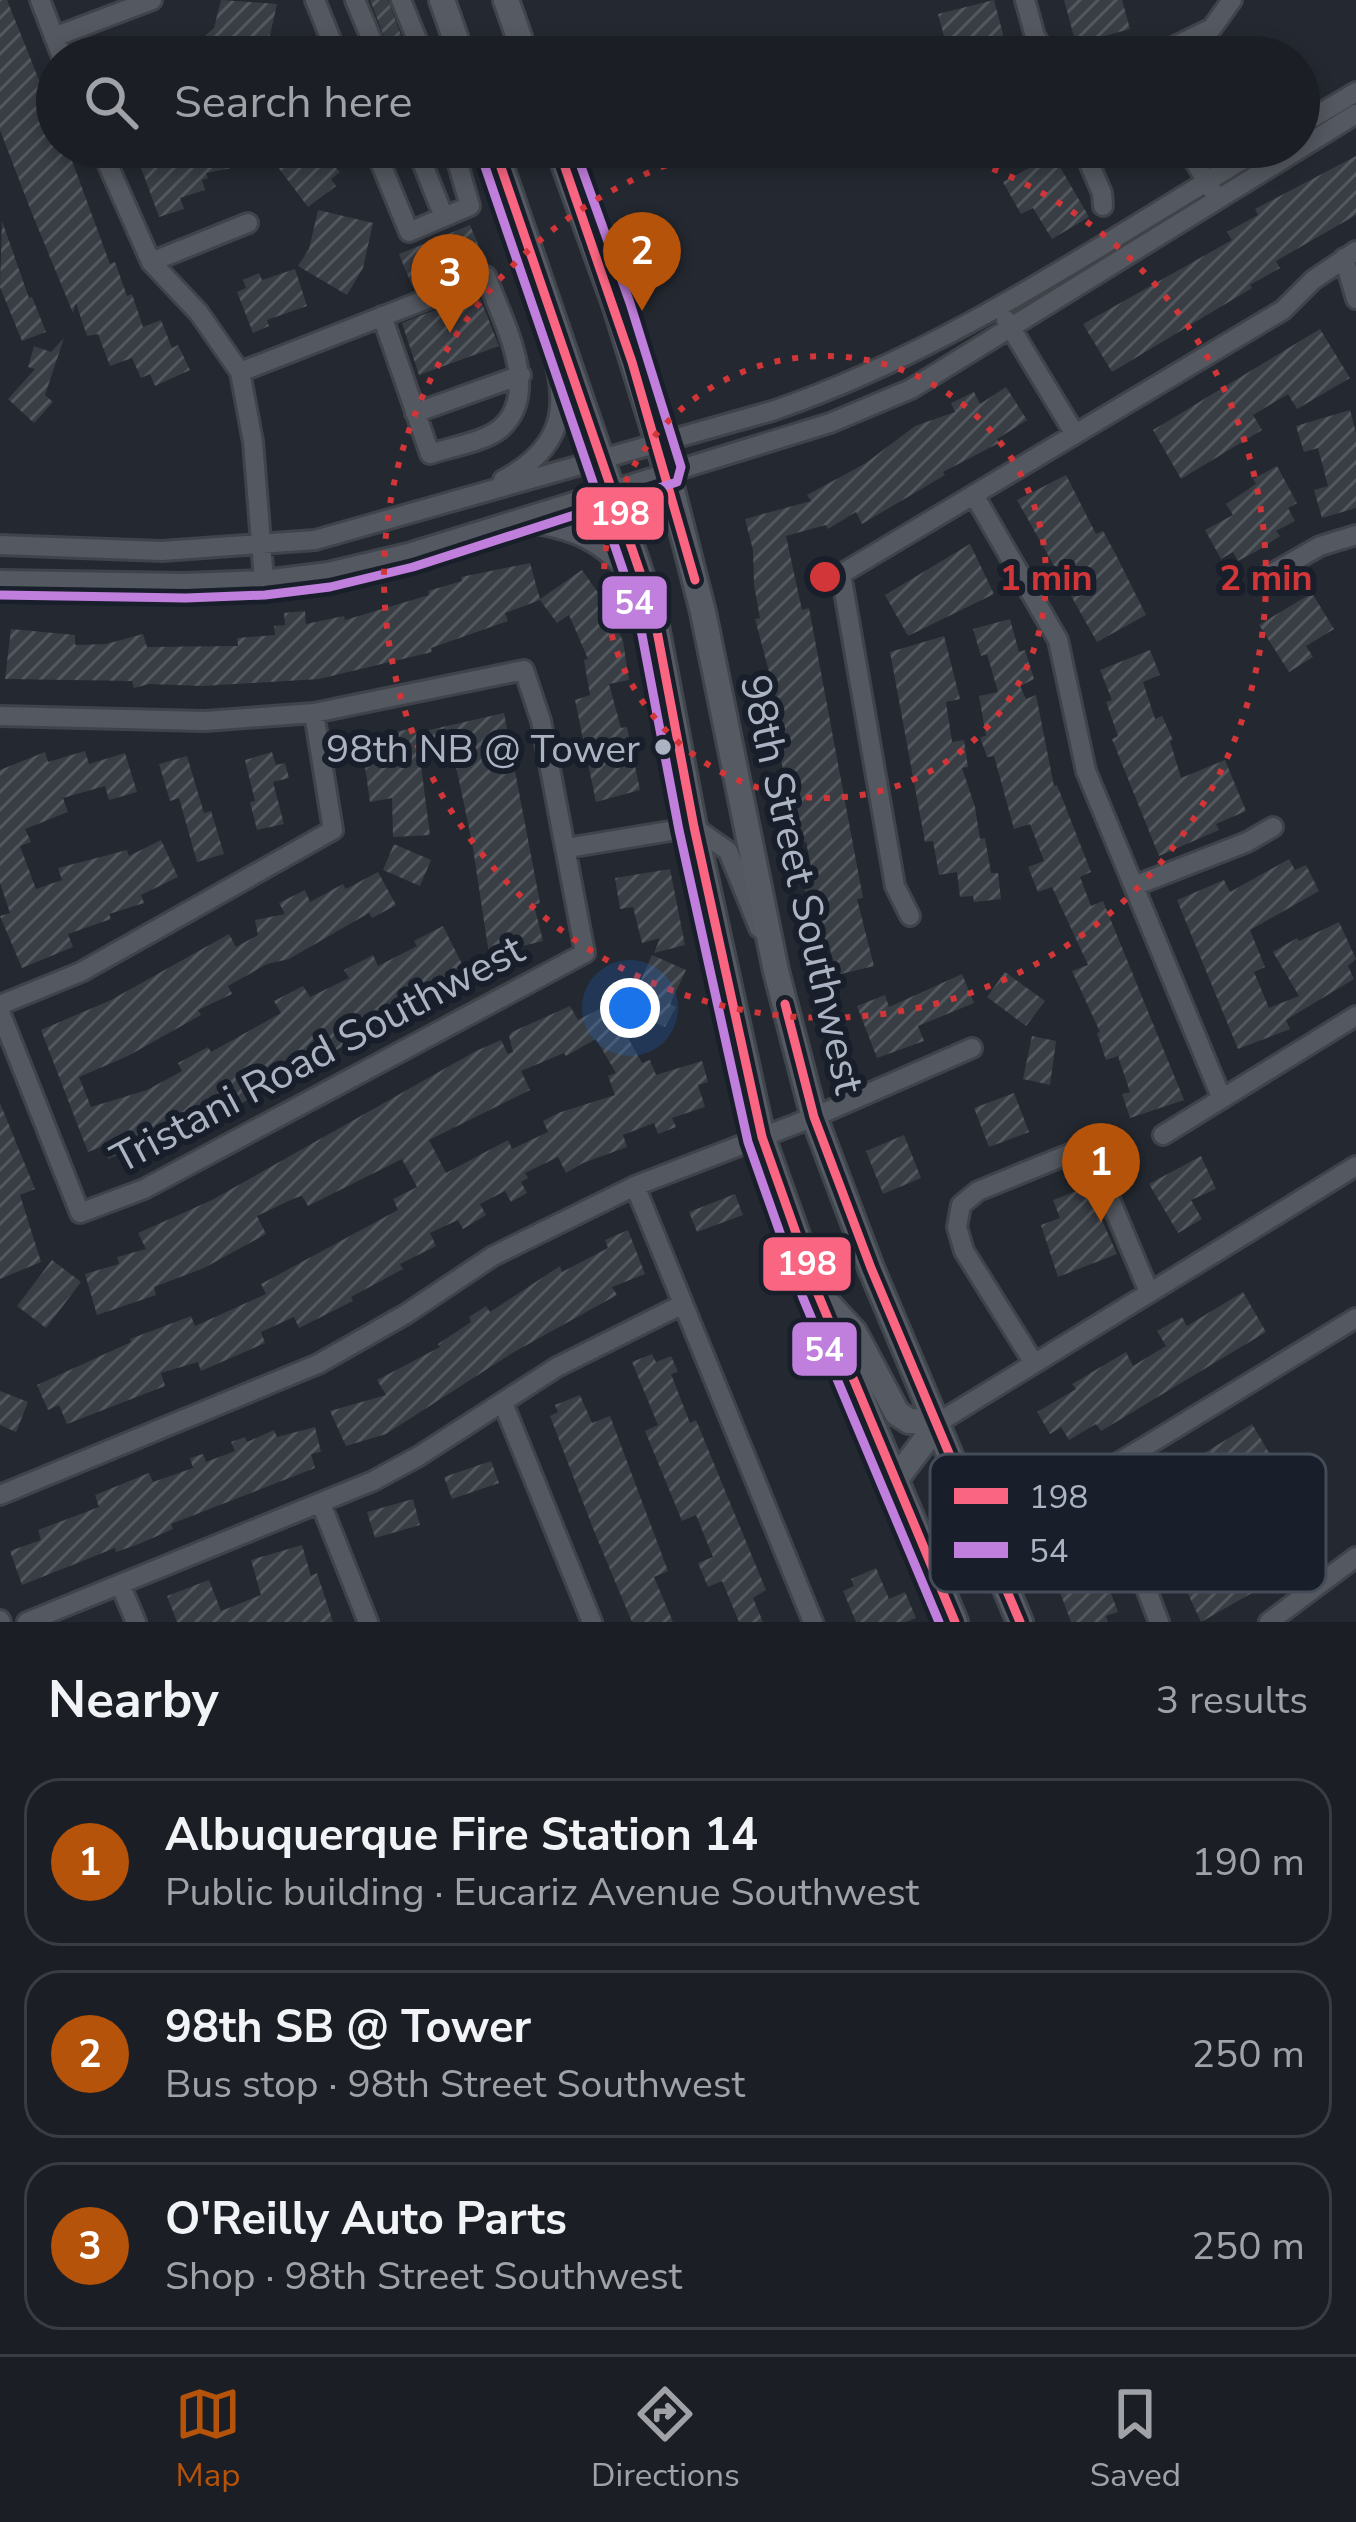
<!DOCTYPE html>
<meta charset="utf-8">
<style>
body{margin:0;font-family:"Nunito Sans",sans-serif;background:#282c32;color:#f1f3f6}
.you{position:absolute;left:630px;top:1008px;width:42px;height:42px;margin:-30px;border:9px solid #fff;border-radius:50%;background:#1a73e8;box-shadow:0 0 0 18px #1a73e833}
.badge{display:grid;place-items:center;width:78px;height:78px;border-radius:50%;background:#b45309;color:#fff;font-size:39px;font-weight:700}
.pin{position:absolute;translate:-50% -99px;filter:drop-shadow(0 3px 6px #0008)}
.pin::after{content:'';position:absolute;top:63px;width:42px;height:36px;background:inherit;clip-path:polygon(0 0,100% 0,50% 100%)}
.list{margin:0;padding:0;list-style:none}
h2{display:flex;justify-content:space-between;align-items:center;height:156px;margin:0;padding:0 48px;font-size:51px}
h2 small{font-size:39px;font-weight:400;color:#a0a2a7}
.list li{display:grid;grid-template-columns:78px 1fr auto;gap:36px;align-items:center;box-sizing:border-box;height:168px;margin:0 24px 24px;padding:0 24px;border:3px solid #393d42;border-radius:36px}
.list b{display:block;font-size:45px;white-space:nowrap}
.list p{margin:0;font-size:39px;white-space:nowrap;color:#a0a2a7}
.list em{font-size:39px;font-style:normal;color:#a0a2a7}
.icon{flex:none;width:66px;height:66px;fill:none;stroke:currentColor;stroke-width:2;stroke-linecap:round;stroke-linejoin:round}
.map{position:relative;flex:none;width:1356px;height:1622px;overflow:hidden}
.search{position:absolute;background:#1b1f25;box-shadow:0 6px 18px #0003;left:36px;right:36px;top:36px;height:132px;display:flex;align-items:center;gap:30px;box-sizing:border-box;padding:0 42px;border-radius:66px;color:#a0a2a7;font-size:45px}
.sheet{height:732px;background:#1b1f25}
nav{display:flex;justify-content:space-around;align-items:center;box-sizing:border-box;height:168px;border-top:3px solid #393d42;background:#1b1f25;font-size:33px;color:#a0a2a7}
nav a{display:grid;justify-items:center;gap:6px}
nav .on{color:#b45309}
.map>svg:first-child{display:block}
.building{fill:url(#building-hatch);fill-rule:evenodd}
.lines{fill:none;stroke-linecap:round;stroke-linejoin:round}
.minor-casing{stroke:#40434a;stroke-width:24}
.major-casing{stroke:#41464e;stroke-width:30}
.minor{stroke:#545860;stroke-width:18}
.major{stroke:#565a62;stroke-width:24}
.bus-1-casing{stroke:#181f2b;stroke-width:18}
.bus-2-casing{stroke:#181f2b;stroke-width:18}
.bus-1{stroke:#fa6682;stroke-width:9}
.bus-2{stroke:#c07fdc;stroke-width:9}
.ring{fill:none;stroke:#d23638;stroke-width:6;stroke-dasharray:6 12}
.bus-dot{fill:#acb4c4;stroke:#181f2b;stroke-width:4.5}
.labels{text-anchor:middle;stroke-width:12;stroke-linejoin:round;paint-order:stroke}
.bus-label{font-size:39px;fill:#acb4c4;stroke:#181f2b;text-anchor:end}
.street-label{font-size:42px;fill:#acb4c4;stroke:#181f2b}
.key{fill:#181f2b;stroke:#444c59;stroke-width:3}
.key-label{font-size:33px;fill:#acb4c4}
.centre{fill:#d23638;stroke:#181f2b;stroke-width:6}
.ring-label{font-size:36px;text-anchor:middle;font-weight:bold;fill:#d23638;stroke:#181f2b;stroke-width:12;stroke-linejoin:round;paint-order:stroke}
.line-badge{stroke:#181f2b;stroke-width:4.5}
.badge-label{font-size:33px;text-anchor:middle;font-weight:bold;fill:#fff}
</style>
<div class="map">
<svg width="1356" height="1622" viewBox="0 0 1356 1622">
<defs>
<pattern id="building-hatch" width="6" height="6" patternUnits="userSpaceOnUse" patternTransform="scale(3)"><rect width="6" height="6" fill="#393e45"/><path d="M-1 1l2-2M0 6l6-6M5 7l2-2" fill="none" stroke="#53585e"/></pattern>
</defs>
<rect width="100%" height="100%" fill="#242931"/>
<path class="building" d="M 0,0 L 7,0 L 57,125 L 57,147 L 67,147 L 110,264 L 115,262 L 127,296 L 132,294 L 143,327 L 161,320 L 172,348 L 178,345 L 190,370 L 155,386 L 150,374 L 141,378 L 132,358 L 110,366 L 98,334 L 87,336 L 76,303 L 73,313 L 31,211 L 0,130 Z
M 221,0 L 277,4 L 265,57 L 161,57 L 198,42 L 214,28 Z
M 370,0 L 388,0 L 409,57 L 392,57 Z
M 994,0 L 1009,57 L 962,57 L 956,38 L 945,40 L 938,14 Z
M 1064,0 L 1122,0 L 1130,29 L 1076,44 Z
M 171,147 L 271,147 L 273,160 L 206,173 L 208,178 L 202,180 L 205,190 L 180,198 L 184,209 L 159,217 L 140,165 L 173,153 Z
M 291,147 L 315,147 L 340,172 L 331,179 L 336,186 L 308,207 L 274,162 Z
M 1053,155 L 1089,217 L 1052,239 L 1033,208 L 1021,214 L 1003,182 Z
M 1356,156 L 1356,215 L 1276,261 L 1280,268 L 1250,285 L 1252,288 L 1112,372 L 1083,324 L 1232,240 L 1227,232 L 1258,215 L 1255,209 Z
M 318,210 L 373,223 L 363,268 L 347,295 L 298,266 L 309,249 Z
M 2,221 L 29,298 L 32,297 L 46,332 L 22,341 L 0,287 Z
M 470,225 L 483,256 L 412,286 L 399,254 Z
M 295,269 L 307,306 L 267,320 L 269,326 L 253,333 L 237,292 L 246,288 L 243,280 L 259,273 L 262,280 Z
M 478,293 L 499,346 L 419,375 L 402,323 Z
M 1320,329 L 1350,378 L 1297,409 L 1288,394 L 1253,415 L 1262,430 L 1181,479 L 1153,430 Z
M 64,338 L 45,395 L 53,402 L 34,423 L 8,399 L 35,369 L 28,367 L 34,346 L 51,352 Z
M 1006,387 L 1027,420 L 997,439 L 999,443 L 943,472 L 945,475 L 862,524 L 856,512 L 828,529 L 826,525 L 786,536 L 802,610 L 809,608 L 863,898 L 857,899 L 874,966 L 837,975 L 828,941 L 821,943 L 803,883 L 814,880 L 806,842 L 797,844 L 791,817 L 794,817 L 788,777 L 785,778 L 779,751 L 784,750 L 775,711 L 771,711 L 766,684 L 772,683 L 755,619 L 760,618 L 754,585 L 753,550 L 745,519 L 811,501 L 807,495 L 866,463 L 915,426 L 955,412 L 951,403 L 974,392 L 980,404 Z
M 1350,410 L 1356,433 L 1356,508 L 1322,518 L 1314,490 L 1328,486 L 1318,448 L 1304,452 L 1296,426 Z
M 1277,466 L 1297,503 L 1288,508 L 1295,521 L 1276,531 L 1280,536 L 1257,551 L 1238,561 L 1233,552 L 1221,559 L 1205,530 L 1233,515 L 1226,504 L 1256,484 L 1253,479 Z
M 1066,475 L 1096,534 L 1103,531 L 1116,555 L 1146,615 L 1097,642 L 1017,500 Z
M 970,544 L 994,594 L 908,636 L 885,595 Z
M 530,563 L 540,599 L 582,570 L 606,604 L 623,641 L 629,680 L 609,684 L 621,728 L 627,727 L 640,790 L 596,802 L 575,700 L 590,695 L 584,660 L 588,659 L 569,615 L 557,623 L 540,600 L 505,613 L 508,621 L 431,648 L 432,652 L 319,679 L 202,686 L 149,684 L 134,688 L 132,681 L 5,679 L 11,629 L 75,635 L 75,645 L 106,644 L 143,634 L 147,647 L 238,646 L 237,638 L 275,635 L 274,626 L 285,625 L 284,613 L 305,611 L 306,624 L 344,616 L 345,620 L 429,595 L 428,591 L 462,581 L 461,577 Z
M 1312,593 L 1334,629 L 1306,646 L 1313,657 L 1289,672 L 1259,625 Z
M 1010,619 L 1019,652 L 1025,650 L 1034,679 L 1020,686 L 1026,699 L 1036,695 L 1054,786 L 1057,785 L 1091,872 L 1080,877 L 1091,906 L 1103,901 L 1184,1100 L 1130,1118 L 1122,1094 L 1130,1092 L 1118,1056 L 1106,1060 L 1097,1033 L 1100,1032 L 1072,971 L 1088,965 L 1052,887 L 1038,892 L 1028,867 L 1044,861 L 1030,824 L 1014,829 L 994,756 L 987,757 L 980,737 L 986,736 L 979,696 L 998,692 L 987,654 L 981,656 L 973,629 Z
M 944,636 L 960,699 L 946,702 L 952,742 L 964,740 L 968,767 L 962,768 L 975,807 L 980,839 L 985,838 L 991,873 L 998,873 L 1001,899 L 974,902 L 973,896 L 960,897 L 957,872 L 939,875 L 933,841 L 925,842 L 890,652 Z
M 1150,650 L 1160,675 L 1143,682 L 1155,719 L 1162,716 L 1173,740 L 1170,741 L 1181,778 L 1225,760 L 1246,811 L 1216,824 L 1219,830 L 1159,856 L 1112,739 L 1118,736 L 1106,702 L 1112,700 L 1100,670 Z
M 504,713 L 540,903 L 534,905 L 543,941 L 489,954 L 472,842 L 451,743 L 419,750 L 430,835 L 393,837 L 392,798 L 370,802 L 365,767 L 359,768 L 354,740 L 415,728 L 416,733 Z
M 85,751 L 89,764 L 125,753 L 137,792 L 109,800 L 105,786 L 63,798 L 68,812 L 25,829 L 31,842 L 20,846 L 36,889 L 62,880 L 58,868 L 127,850 L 129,856 L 161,840 L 178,877 L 141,895 L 144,903 L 109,914 L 111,919 L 68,934 L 73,947 L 22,968 L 0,916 L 10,913 L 0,883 L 0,770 L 45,752 L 48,762 Z
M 272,752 L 276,765 L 285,763 L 289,778 L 273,782 L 284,824 L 257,830 L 250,802 L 255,801 L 245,760 Z
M 187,756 L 204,813 L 211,811 L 224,854 L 197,862 L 179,798 L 170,801 L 159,764 Z
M 394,844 L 431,860 L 420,886 L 383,870 Z
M 1289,859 L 1295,870 L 1306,865 L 1319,891 L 1250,930 L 1265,967 L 1254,972 L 1269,1008 L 1299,996 L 1273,952 L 1297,938 L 1299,941 L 1339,922 L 1356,959 L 1348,966 L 1354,979 L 1286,1020 L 1290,1029 L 1238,1049 L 1177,900 L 1224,880 L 1230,892 Z
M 670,869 L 685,945 L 654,953 L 660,938 L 642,943 L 633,907 L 620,909 L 615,878 Z
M 378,872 L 396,905 L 372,918 L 369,913 L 289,959 L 267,964 L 228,986 L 232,994 L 198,1010 L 201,1015 L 128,1056 L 79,1077 L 91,1107 L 147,1090 L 182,1071 L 178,1063 L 208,1047 L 211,1052 L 281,1013 L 274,1001 L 303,986 L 310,997 L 349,978 L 344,970 L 373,955 L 378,966 L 417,946 L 414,941 L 443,926 L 468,976 L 162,1148 L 130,1158 L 128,1151 L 108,1159 L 103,1146 L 88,1152 L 41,1030 L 111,1000 L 229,934 L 236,947 L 258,935 L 255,920 L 285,914 L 279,903 L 305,890 L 310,902 L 343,884 L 346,889 Z
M 652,955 L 686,970 L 670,1004 L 676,1007 L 665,1027 L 631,1012 L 647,982 L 641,980 Z
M 1005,972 L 1045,1001 L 1026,1026 L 987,997 Z
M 962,974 L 974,1003 L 918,1026 L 924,1041 L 877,1058 L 857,1006 L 885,995 L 889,1007 Z
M 609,1004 L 642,1063 L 650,1060 L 656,1075 L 702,1061 L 708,1082 L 698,1085 L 705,1107 L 672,1118 L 676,1127 L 658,1134 L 654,1123 L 623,1135 L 627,1147 L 583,1163 L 566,1173 L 558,1157 L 525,1173 L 528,1178 L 521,1182 L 527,1193 L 511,1202 L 505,1191 L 480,1204 L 486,1215 L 463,1229 L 458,1220 L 430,1233 L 436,1246 L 400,1264 L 403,1269 L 351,1297 L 353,1301 L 299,1328 L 294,1317 L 261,1332 L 265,1343 L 201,1371 L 198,1362 L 161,1373 L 165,1386 L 67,1424 L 59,1405 L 48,1410 L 37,1385 L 131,1342 L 130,1339 L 191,1316 L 195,1326 L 266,1294 L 261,1284 L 398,1210 L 393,1199 L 417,1187 L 402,1159 L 308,1206 L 302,1196 L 295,1198 L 257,1216 L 266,1234 L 204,1268 L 154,1287 L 156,1295 L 97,1315 L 85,1274 L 119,1264 L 117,1257 L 146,1249 L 138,1233 L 212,1200 L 476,1051 L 501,1040 L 508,1054 L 513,1052 L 509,1036 L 512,1032 L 570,1006 L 578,1020 ZM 596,1039 L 616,1073 L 608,1076 L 615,1095 L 558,1113 L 543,1121 L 548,1132 L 512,1149 L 508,1140 L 446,1173 L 429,1140 L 530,1090 L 521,1071 L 564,1053 L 566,1056 Z
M 1032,1036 L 1056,1041 L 1050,1085 L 1023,1079 Z
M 1014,1093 L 1029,1132 L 989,1147 L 974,1108 Z
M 0,1103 L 35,1189 L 20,1195 L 41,1262 L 0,1279 Z
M 904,1135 L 921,1178 L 883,1194 L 866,1151 Z
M 1201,1156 L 1216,1189 L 1191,1200 L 1202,1219 L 1178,1233 L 1149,1184 Z
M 1087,1187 L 1117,1254 L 1058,1277 L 1041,1225 L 1060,1218 L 1053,1200 Z
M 735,1194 L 743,1215 L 697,1232 L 689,1212 Z
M 628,1230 L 645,1274 L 612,1287 L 617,1295 L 514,1352 L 386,1434 L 346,1446 L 330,1411 L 386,1395 L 377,1380 L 440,1347 L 438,1344 L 471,1322 L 469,1317 L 486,1306 L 490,1312 L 560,1266 L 562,1272 L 608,1248 L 605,1240 Z
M 52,1260 L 81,1282 L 46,1328 L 17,1306 Z
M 1243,1292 L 1266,1332 L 1101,1431 L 1096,1424 L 1069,1440 L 1061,1427 L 1050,1434 L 1037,1412 L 1076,1389 L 1072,1384 L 1126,1352 L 1133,1366 L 1166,1346 L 1157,1331 L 1182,1317 L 1187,1326 Z
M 652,1354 L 656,1362 L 671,1356 L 678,1372 L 671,1374 L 690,1423 L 696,1420 L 766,1590 L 753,1598 L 763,1622 L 739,1622 L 722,1581 L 708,1587 L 698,1563 L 713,1557 L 696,1515 L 682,1521 L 645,1431 L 658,1425 L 632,1362 Z
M 0,1391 L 28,1402 L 16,1432 L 0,1425 Z
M 580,1395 L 592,1423 L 610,1416 L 668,1571 L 654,1577 L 673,1622 L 632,1622 L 594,1531 L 550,1416 L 558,1412 L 555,1405 Z
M 1252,1424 L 1271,1456 L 1243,1473 L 1247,1479 L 1211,1503 L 1227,1532 L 1292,1493 L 1320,1539 L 1292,1556 L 1294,1560 L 1248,1586 L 1252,1593 L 1201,1622 L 1173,1561 L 1177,1559 L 1141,1491 L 1203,1462 L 1199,1456 Z
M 315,1427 L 321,1452 L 311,1454 L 315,1468 L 171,1524 L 173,1529 L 139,1544 L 116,1552 L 115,1548 L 22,1585 L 10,1551 L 41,1540 L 38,1530 L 99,1507 L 95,1495 L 149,1473 L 153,1482 L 193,1468 L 190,1458 L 203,1454 L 206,1462 L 235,1451 L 231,1442 L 245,1437 L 247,1442 L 274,1430 L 277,1437 Z
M 491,1461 L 499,1483 L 452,1499 L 444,1477 Z
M 1053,1477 L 1078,1538 L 1087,1535 L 1112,1596 L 1118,1612 L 1106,1616 L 1108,1622 L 1071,1622 L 1054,1576 L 1042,1580 L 1033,1555 L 1041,1552 L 1013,1492 Z
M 413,1499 L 420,1525 L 375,1538 L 367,1512 Z
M 302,1545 L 311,1576 L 317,1573 L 333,1622 L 177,1622 L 167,1596 L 209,1580 L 221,1611 L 261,1595 L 251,1560 Z
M 876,1568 L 889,1599 L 905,1592 L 916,1618 L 906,1622 L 856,1622 L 843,1591 L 854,1586 L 851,1579 Z"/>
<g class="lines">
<g class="minor-casing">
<path id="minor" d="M 40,0 L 62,57
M 315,0 L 338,57
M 355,0 L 379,57
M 401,0 L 424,57
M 1025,0 L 1035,36 L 1048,57
M 54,37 L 152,0
M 1153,57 L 1212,28 L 1232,0
M 1299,126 L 1356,92
M 100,147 L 151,262 L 199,313 L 240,372 L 253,442 L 264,580
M 374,147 L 409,232 L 470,206 L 453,147
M 416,147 L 444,217
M 1082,147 L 1102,193 L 1103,206
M 1186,147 L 1212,190
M 511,216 L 513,239 L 530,288
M 1344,258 L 1356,299
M 151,262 L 248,223
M 1006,320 L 1075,434
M 240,372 L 486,276 C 501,318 543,390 501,428 C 485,442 450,447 430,454 L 382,316
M 415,413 L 521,375
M 503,480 C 561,449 571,409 551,348
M 974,495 L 1058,640 L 1086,771 L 1222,1099
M 521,522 C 577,528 602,542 641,584
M 0,545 L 162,551 L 315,540 L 772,411 C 949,351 1104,242 1264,147
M 0,580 L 185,583 L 264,580 L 328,572 L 408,553 L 830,423 L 911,389 L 1356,114
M 1259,581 L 1320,546 L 1356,535
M 0,716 L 205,721 L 314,713 L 524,670 L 541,721 L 585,953 L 144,1189 L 80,1213 L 0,1012
M 567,848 L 694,827 L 728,851 L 759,928
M 1134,886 L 1247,842 L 1273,827
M 910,916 L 895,886 L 841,574 L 1283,310 L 1313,280 L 1356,251
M 0,1005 L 81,972 L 333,830 L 314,713
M 1163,1135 L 1356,1016
M 635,1186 L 813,1622
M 1034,1363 L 964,1251 L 957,1227 L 961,1205 L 978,1191 L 1074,1152 L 1090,1152 L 1149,1292
M 503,1403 L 592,1622
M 939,1422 L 1356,1166
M 0,1495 L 318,1364 L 406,1314 L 493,1256 L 635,1186 L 814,1117 L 972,1048
M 321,1504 L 368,1622
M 120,1584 L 136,1622
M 0,1620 L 1,1622
M 27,1622 L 373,1481 L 419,1456 L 557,1367 L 683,1304
M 1159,1622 L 1118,1515 L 1105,1471 L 1356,1318
M 1269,1622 L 1356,1557"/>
</g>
<g class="major-casing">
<path id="major" d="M 442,0 L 462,57
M 506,0 L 526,57
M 494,147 L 653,610 L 694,827 L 762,1137 L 817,1292 L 955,1622
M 558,147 L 616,307 L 667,471 L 703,612 L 776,971 L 814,1117 L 871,1268 L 1020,1622
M 830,1306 L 854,1332 L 897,1413 L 909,1421 L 939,1422
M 896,1479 L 939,1422"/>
</g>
<use href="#minor" class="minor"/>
<use href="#major" class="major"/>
<g class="bus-1-casing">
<path id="bus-1" d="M 494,147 L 653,610 L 694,827 L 762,1137 L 817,1292 L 955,1622
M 558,147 L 632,362 L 695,580
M 785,1004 L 814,1117 L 871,1268 L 1020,1622"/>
</g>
<g class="bus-2-casing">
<path id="bus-2" d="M 480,152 L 638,614 L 679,830 L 748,1142 L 803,1298 L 939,1622
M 0,595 L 186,598 L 265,595 L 330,587 L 413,567 L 677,482 L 681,467 L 630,303 L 574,147"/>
</g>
<use href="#bus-1" class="bus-1"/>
<use href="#bus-2" class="bus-2"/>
</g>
<g class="ring">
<circle cx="825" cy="577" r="221"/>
<path d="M924 147A441 441 0 1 1 726 147"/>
</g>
<circle class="bus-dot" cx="663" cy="747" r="10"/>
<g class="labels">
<g class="bus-label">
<text x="640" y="762">98th NB @ Tower</text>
</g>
<g class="street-label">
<text transform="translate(803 884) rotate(77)" y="15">98th Street Southwest</text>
<text transform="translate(317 1053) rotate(-28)" y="15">Tristani Road Southwest</text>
</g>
</g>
<rect x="930" y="1454" width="396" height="138" rx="18" class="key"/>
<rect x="954" y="1488" width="54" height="16" fill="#fa6682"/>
<rect x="954" y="1542" width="54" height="16" fill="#c07fdc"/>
<g class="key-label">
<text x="1029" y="1508">198</text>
<text x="1029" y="1562">54</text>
</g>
<circle cx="825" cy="577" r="18" class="centre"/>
<g class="ring-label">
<text x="1046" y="590">1 min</text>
<text x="1266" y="590">2 min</text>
</g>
<g class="line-badge">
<rect x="574" y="485" width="92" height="57" rx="12" fill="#fa6682"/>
<rect x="600" y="574" width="69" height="57" rx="12" fill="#c07fdc"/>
<rect x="761" y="1235" width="92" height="58" rx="12" fill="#fa6682"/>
<rect x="790" y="1320" width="69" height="58" rx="12" fill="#c07fdc"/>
</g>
<g class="badge-label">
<text x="620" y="525">198</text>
<text x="634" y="614">54</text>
<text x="807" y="1275">198</text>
<text x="824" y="1361">54</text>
</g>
</svg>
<div class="you"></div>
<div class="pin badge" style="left:1101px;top:1222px">1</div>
<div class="pin badge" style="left:642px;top:311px">2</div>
<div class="pin badge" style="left:450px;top:333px">3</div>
<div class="search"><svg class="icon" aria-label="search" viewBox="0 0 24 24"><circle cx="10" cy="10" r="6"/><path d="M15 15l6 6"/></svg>Search here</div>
</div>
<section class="sheet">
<h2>Nearby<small>3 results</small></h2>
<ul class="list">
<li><span class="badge">1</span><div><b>Albuquerque Fire Station 14</b><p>Public building · Eucariz Avenue Southwest</p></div><em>190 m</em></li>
<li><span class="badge">2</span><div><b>98th SB @ Tower</b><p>Bus stop · 98th Street Southwest</p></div><em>250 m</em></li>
<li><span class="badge">3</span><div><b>O'Reilly Auto Parts</b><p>Shop · 98th Street Southwest</p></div><em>250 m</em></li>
</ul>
</section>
<nav>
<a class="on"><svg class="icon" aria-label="map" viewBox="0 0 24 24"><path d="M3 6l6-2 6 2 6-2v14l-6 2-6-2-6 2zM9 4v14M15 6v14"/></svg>Map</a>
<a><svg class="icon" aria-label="directions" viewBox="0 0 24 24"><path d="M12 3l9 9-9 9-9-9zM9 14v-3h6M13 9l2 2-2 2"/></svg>Directions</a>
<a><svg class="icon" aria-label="saved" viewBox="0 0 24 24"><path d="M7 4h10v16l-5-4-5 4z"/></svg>Saved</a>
</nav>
